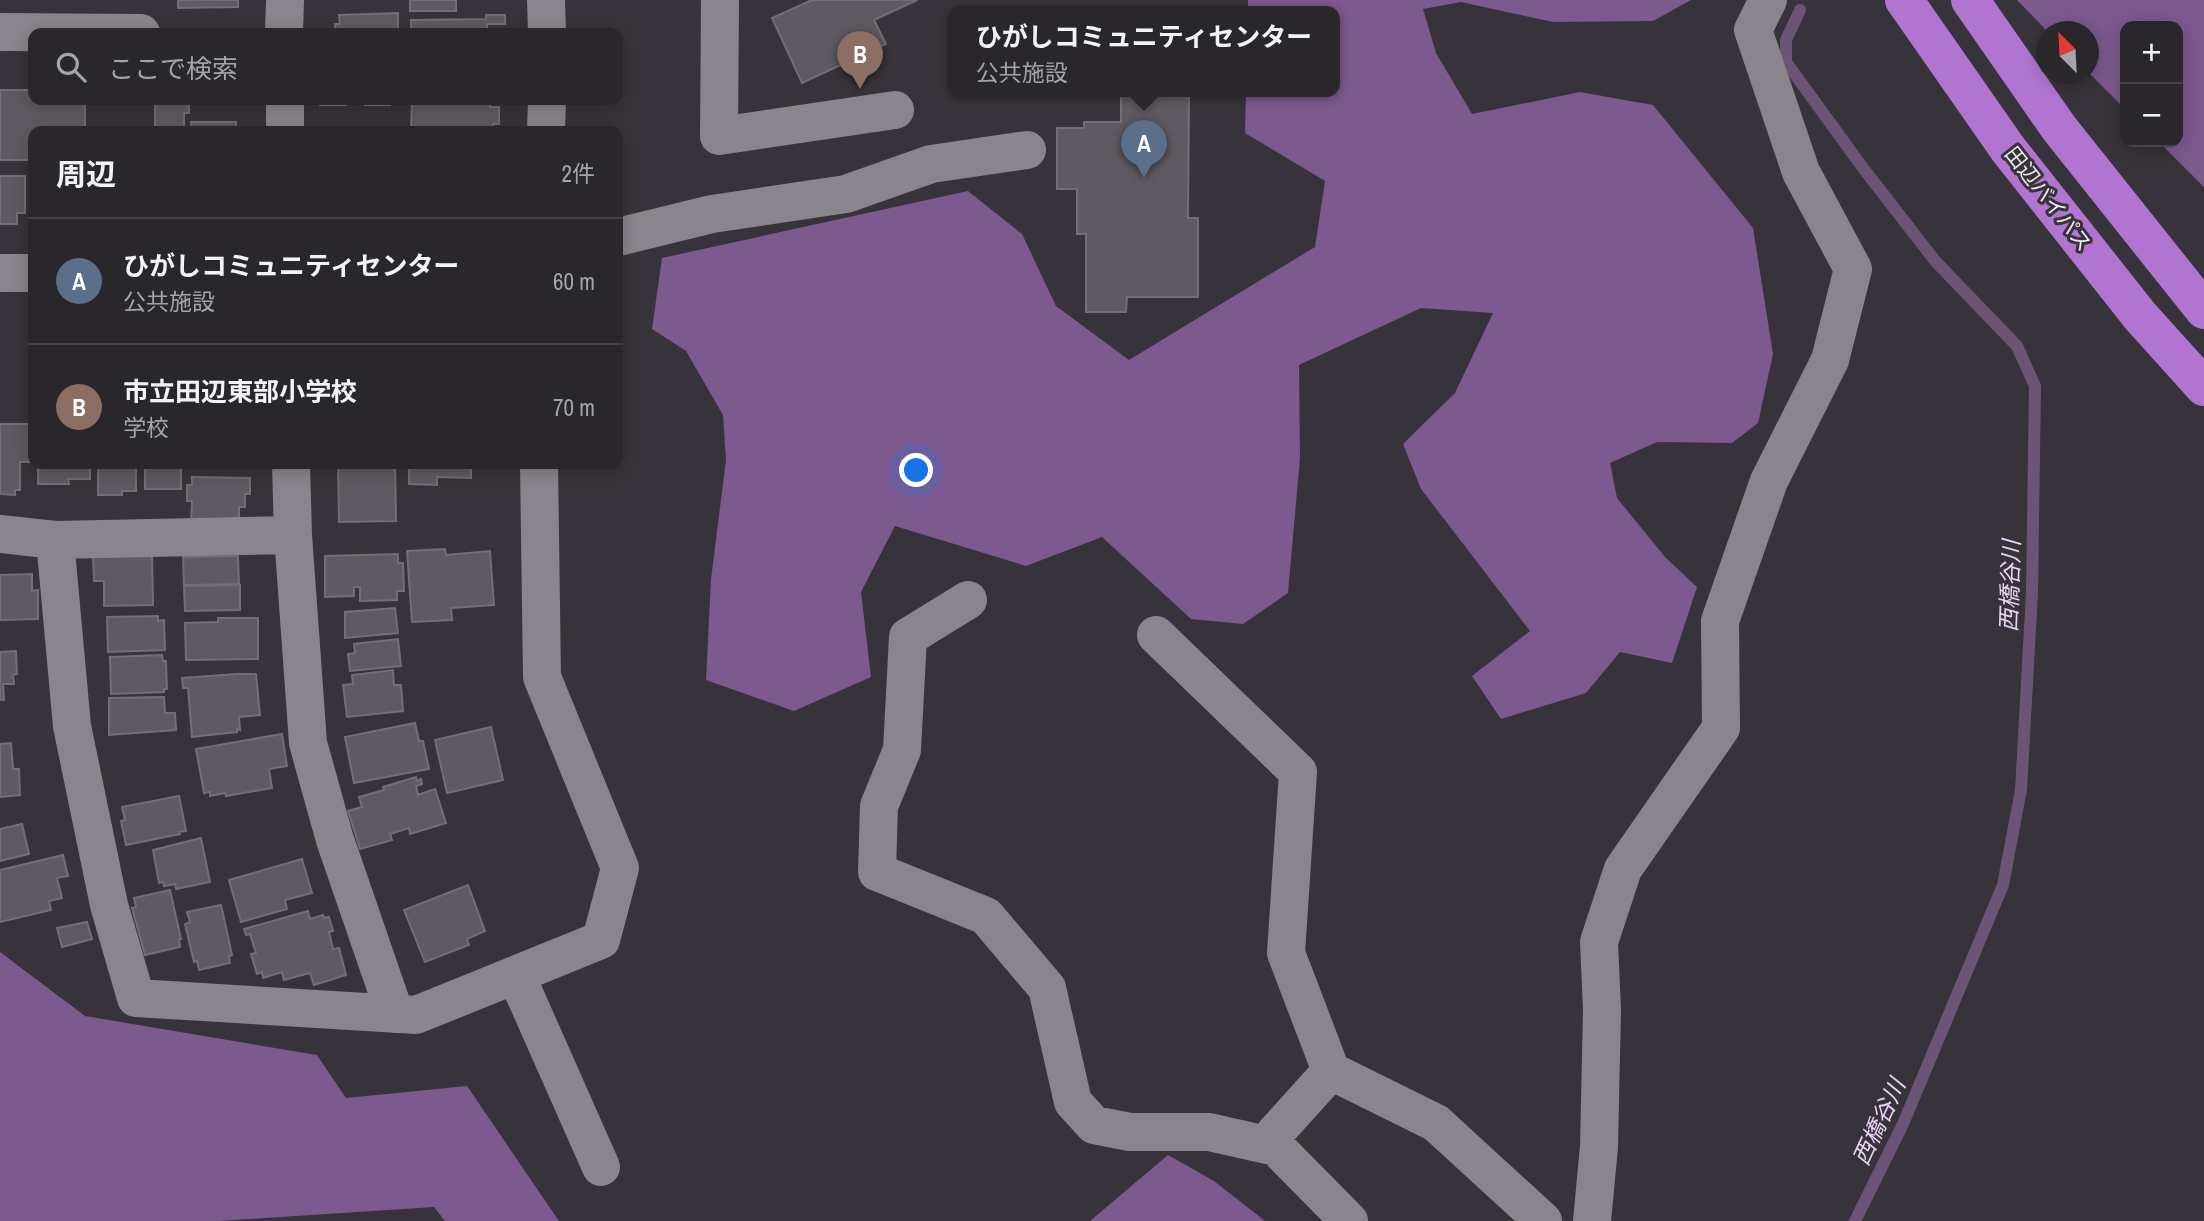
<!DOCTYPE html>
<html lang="ja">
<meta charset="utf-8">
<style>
body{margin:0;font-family:"Archivo Narrow","Noto Sans JP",sans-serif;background:#353238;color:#f1f3f6}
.controls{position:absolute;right:21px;top:21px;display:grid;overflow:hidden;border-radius:14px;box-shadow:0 4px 18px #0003}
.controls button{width:63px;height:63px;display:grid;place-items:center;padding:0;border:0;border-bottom:2px solid #454348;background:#29262c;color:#f1f3f6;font:35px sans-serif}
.compass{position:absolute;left:2036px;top:21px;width:63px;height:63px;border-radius:50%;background:#29262c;box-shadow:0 4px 18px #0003;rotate:336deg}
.you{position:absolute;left:917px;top:471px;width:24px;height:24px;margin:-18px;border:5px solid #fff;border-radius:50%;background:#1a73e8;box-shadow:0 0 0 10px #1a73e833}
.badge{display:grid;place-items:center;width:46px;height:46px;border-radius:50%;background:#87cf4a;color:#fff;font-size:23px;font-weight:700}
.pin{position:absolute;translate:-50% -58px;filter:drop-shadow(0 2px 4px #0008)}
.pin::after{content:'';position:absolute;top:37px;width:24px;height:21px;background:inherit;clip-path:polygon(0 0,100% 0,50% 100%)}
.popup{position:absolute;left:948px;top:6px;width:392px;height:91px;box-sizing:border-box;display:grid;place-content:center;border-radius:14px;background:#29262c;filter:drop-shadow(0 2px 5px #0005);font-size:23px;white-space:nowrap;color:#a5a5a9}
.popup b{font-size:26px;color:#f1f3f6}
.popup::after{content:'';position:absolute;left:50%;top:100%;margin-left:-14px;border:14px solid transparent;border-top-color:#29262c}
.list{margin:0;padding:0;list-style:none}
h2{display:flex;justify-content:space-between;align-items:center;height:91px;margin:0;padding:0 28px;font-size:30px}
h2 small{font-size:23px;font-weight:400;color:#a5a5a9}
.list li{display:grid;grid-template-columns:46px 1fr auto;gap:21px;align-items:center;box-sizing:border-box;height:126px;padding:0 28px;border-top:2px solid #454348}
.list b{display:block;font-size:26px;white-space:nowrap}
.list p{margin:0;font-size:23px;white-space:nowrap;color:#a5a5a9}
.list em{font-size:23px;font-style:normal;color:#a5a5a9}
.icon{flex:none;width:38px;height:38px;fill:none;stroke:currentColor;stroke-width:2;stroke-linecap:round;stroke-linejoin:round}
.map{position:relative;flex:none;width:2204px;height:1221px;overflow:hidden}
.search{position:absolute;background:#29262c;box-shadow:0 4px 18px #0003;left:28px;top:28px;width:595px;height:77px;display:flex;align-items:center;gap:18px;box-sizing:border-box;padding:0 24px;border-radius:14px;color:#a5a5a9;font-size:26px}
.panel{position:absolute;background:#29262c;box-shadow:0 4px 18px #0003;left:28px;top:126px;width:595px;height:343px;border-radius:14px}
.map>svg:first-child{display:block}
.forest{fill:#7c598f}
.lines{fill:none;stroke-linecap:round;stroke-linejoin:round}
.stream{stroke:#6c5477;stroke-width:12}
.building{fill:#5f5a62;stroke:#736e76;stroke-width:2}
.minor{stroke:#8a858d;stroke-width:38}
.highway{stroke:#b175d1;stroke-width:38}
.labels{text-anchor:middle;stroke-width:6;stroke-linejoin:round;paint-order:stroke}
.street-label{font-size:21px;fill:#edeaee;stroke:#37333a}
.water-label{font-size:23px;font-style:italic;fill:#e9d4f4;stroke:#37333a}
</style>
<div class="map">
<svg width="2204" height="1221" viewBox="0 0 2204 1221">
<rect width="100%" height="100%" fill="#37333a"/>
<path class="forest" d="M 1248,0 L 1691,0 L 1653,21 L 1553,22 L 1461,2 L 1423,9 L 1436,53 L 1472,114 L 1580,92 L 1653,105 L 1753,228 L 1773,354 L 1758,423 L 1732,443 L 1657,442 L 1610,463 L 1617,498 L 1665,557 L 1697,587 L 1672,663 L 1620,652 L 1586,693 L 1501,719 L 1472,676 L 1530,631 L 1421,489 L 1403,444 L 1455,393 L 1493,313 L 1421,308 L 1299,365 L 1300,458 L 1288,593 L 1243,624 L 1191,619 L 1102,537 L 1026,566 L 895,526 L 861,592 L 871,677 L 794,711 L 706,680 L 711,579 L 726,460 L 723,415 L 686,351 L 652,329 L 662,258 L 968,191 L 1022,234 L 1056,306 L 1129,360 L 1315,247 L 1325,181 L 1245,133 L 1246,92 L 1335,92 L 1335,12 L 1248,12 Z
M 2017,0 L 2204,0 L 2204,187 L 2159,142 L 2178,142 L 2178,26 L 2125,26 L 2125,109 L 2089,73 L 2088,32 L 2047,31 Z
M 0,952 L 85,1016 L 317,1055 L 346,1098 L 467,1086 L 559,1221 L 445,1221 L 434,1207 L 219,1221 L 0,1221 Z
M 1168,1155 L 1214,1181 L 1265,1221 L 1090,1221 Z"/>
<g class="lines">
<path class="stream" d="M 1800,10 L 1786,40 L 1786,62 L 1863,168 L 1936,262 L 2017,346 L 2035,386 L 2032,593 L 2021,790 L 2003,885 L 1903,1124 L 1855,1221"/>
</g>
<path class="building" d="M 178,0 L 238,0 L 238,7 L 178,8 Z
M 410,0 L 456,0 L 456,11 L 410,11 Z
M 812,0 L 917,0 L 874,20 L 886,44 L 802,83 L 772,18 Z
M 398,13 L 398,33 L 335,33 L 335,24 L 340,24 L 339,15 Z
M 486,15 L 505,15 L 505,24 L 487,24 L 487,33 L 411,33 L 411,20 L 486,19 Z
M 0,90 L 33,90 L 33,100 L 85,100 L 85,131 L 33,131 L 33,160 L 0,160 Z
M 1121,92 L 1189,92 L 1188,218 L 1198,218 L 1198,297 L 1127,297 L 1126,312 L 1086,312 L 1086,234 L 1077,234 L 1077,189 L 1057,189 L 1057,128 L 1084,128 L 1084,122 L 1121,122 Z
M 155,100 L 189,100 L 189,113 L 184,113 L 184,128 L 155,127 Z
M 320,100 L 346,100 L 346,105 L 320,105 Z
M 365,100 L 390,100 L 390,105 L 365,105 Z
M 412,100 L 472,100 L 472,103 L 490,103 L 490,107 L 499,107 L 499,124 L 493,124 L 493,131 L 411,131 Z
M 191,122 L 236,122 L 236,131 L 192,131 Z
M 0,176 L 25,176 L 25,213 L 17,213 L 17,224 L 0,224 Z
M 0,424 L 29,424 L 29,462 L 20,462 L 20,490 L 15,490 L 15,495 L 0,494 Z
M 38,464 L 90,464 L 90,479 L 68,479 L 69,484 L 38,484 Z
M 98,464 L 136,464 L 136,491 L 122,491 L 122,495 L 98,495 Z
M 145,464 L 181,464 L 181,489 L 145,489 Z
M 358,464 L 395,464 L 396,521 L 339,522 L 338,465 Z
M 409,464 L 471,464 L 471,478 L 437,477 L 437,485 L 409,484 Z
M 192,477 L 250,478 L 250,494 L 245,494 L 245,507 L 239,507 L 239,523 L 191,523 L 192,501 L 187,501 L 187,485 L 192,485 Z
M 445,549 L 446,555 L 490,551 L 494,605 L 451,608 L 452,620 L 412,622 L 407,551 Z
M 152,554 L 153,605 L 104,606 L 104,581 L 94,581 L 93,556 Z
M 398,554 L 398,563 L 403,563 L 404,591 L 397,591 L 397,600 L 360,601 L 360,587 L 354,587 L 354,596 L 325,597 L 325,556 Z
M 238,556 L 239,584 L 184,585 L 183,557 Z
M 32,574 L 32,591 L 38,590 L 38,619 L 0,620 L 0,575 Z
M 240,585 L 240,610 L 185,611 L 184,586 Z
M 395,608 L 398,633 L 345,638 L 345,612 Z
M 158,616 L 158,621 L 164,620 L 165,650 L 108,652 L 107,617 Z
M 218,618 L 258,618 L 258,659 L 186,660 L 185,623 L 218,622 Z
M 398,639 L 401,666 L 350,671 L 348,654 L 355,653 L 354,644 Z
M 16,651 L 17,674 L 13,675 L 14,684 L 3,684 L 4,700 L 0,700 L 0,652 Z
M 162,655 L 163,661 L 166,661 L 167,689 L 164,689 L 164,692 L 111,694 L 110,657 Z
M 393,670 L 394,685 L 401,685 L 403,711 L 347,717 L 343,685 L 353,684 L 352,675 Z
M 237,674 L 256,674 L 260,715 L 239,717 L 240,730 L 237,729 L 237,732 L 192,737 L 188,688 L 183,688 L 182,678 Z
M 164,697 L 165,713 L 175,713 L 176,730 L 109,735 L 109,698 Z
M 415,723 L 419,741 L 423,741 L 429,769 L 354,783 L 345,737 Z
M 491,727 L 503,780 L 447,793 L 435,740 Z
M 282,734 L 287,766 L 269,769 L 272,788 L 226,796 L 225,793 L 210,796 L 210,792 L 204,793 L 196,749 Z
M 11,743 L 13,769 L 19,769 L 20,795 L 0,797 L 0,744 Z
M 416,777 L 417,781 L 421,779 L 422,784 L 416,786 L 418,795 L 435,789 L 446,823 L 410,834 L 409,828 L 390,834 L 392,840 L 360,849 L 348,811 L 362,807 L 359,797 L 384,790 L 383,787 Z
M 179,796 L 186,831 L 179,832 L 180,834 L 126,845 L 121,821 L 125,820 L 122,807 Z
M 22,824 L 29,854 L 0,861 L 0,829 Z
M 201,838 L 210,882 L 176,889 L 175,884 L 164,886 L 163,882 L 159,883 L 153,850 Z
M 63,855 L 68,876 L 57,878 L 62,898 L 49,901 L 51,910 L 0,922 L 0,870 Z
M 302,859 L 312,893 L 285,900 L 287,909 L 241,922 L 229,880 Z
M 468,885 L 485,931 L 467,939 L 469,945 L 425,962 L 404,910 Z
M 170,890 L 181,939 L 179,939 L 180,947 L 145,955 L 132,908 L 136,907 L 134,898 Z
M 221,905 L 232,955 L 229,956 L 230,963 L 199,970 L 197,961 L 194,962 L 185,924 L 190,922 L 187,912 Z
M 308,911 L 310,919 L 323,915 L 324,918 L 329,917 L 333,931 L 329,932 L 333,949 L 339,948 L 346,975 L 314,985 L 310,973 L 284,980 L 282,972 L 263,978 L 262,972 L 257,974 L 251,954 L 256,953 L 250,934 L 246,935 L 244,929 Z
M 87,922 L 92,939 L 62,947 L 57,928 Z"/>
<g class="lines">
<path class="minor" d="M 546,0 L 547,33
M 720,0 L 719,136 L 895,110
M 0,32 L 141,33
M 284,33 L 285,0
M 285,100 L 285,131
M 546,131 L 547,100
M 618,237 L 712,214 L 846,194 L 931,164 L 1027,150
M 0,273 L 33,273
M 291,464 L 293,535 L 308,743 L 335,840 L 395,1014
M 0,534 L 55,540 L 293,535
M 55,540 L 72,726 L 109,905 L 136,998 L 416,1015 L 601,940 L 620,868 L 542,677 L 539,464
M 968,600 L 908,637 L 902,750 L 879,806 L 877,872 L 986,916 L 1047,988 L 1073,1102 L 1094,1125 L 1130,1132 L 1209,1132 L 1276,1147
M 1156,635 L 1298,772 L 1286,953 L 1331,1071 L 1436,1123 L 1543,1221
M 516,975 L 601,1167
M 1331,1071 L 1275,1133 L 1276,1147 L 1349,1221
M 1592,1221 L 1599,1147 L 1602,1010 L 1599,942 L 1623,869 L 1721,728 L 1720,621 L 1769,481 L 1830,360 L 1853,269 L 1801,172 L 1753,30 L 1768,0"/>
<path class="highway" d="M 1904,0 L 2008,149 L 2140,316 L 2204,387
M 1970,0 L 2059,128 L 2204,310"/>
</g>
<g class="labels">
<g class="street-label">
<text transform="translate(2048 199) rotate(52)" y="7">田辺バイパス</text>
</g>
<g class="water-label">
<text transform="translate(2010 586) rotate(-88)" y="8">西橋谷川</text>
<text transform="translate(1879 1122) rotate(-65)" y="8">西橋谷川</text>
</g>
</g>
</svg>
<div class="controls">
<button>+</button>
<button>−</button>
</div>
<svg class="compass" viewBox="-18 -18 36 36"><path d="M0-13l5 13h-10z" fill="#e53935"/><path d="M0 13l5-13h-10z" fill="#a5a5a9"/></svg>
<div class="you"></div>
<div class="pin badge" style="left:1144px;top:178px;background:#5c6f8a">A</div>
<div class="popup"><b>ひがしコミュニティセンター</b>公共施設</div>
<div class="pin badge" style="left:860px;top:89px;background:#8d6e63">B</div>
<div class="search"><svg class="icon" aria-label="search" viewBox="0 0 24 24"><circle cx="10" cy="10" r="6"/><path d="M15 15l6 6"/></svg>ここで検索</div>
<section class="panel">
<h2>周辺<small>2件</small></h2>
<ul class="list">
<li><span class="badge" style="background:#5c6f8a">A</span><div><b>ひがしコミュニティセンター</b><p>公共施設</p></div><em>60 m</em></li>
<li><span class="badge" style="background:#8d6e63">B</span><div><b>市立田辺東部小学校</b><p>学校</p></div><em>70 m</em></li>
</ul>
</section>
</div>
